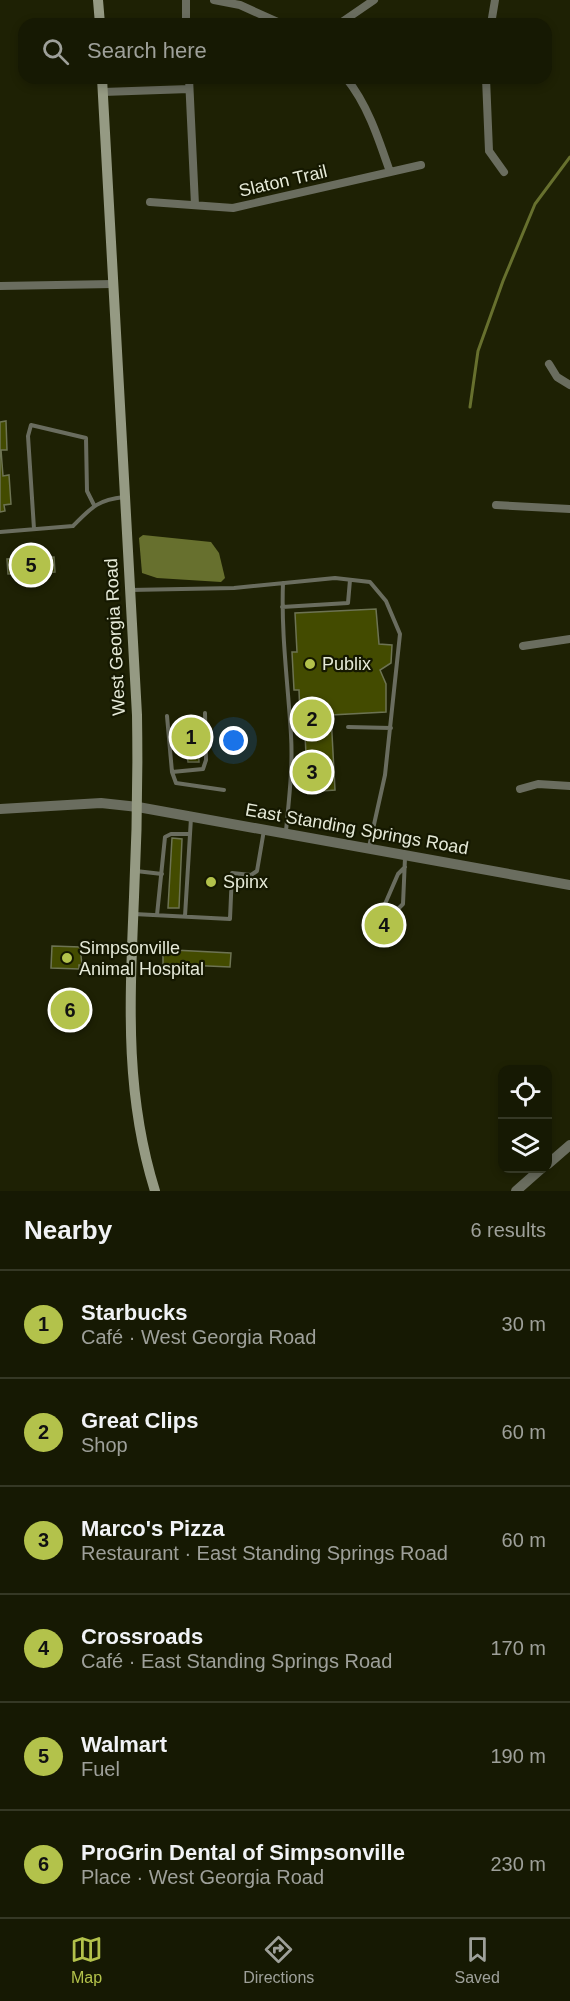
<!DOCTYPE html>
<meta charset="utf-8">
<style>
body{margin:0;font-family:Arial,sans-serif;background:#232612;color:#f1f3f6}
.controls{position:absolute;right:18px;bottom:18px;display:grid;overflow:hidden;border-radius:12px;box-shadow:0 3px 9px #0003}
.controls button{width:54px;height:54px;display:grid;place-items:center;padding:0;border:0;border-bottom:2px solid #353825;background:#161903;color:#f1f3f6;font:30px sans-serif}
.you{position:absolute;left:234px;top:741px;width:21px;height:21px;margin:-15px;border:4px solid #fff;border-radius:50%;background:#1a73e8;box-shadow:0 0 0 9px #1a73e833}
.badge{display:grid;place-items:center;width:39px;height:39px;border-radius:50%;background:#b3c24b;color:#111;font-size:20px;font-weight:700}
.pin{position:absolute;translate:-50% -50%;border:3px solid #fff;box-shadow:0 2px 6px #0006}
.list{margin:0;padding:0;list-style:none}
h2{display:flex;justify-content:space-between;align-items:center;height:78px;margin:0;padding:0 24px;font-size:26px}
h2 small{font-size:20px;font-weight:400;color:#9ea09a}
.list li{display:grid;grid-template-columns:39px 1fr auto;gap:18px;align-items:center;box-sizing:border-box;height:108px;padding:0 24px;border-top:2px solid #353825}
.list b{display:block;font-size:22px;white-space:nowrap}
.list p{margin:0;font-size:20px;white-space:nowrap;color:#9ea09a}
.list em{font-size:20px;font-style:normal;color:#9ea09a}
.icon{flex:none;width:33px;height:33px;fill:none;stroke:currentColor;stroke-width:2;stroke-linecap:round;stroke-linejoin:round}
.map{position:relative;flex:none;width:570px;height:1191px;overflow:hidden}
.search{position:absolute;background:#161903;box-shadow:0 3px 9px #0003;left:18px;right:18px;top:18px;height:66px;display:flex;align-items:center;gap:15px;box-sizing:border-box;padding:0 21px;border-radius:18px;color:#9ea09a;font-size:22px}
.sheet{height:726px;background:#161903}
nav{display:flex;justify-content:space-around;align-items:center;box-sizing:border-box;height:84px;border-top:2px solid #353825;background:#161903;font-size:16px;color:#9ea09a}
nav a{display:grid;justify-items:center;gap:3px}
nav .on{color:#b3c24b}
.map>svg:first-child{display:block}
.water{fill:#67702e}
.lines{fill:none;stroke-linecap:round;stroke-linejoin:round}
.stream{stroke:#67702e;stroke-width:3}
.building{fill:#434b00;stroke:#6d7353;stroke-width:1.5}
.service{stroke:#6a6d5f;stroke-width:4}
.minor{stroke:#6a6d5f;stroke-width:8}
.tertiary{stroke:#6a6d5f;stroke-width:10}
.secondary{stroke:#959a83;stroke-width:10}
.poi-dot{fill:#b3c24b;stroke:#151800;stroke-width:2}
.labels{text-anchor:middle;stroke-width:4.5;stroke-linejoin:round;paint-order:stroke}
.street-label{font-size:18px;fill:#e6ead8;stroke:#151800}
.poi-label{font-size:18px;fill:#e6ead8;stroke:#151800;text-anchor:start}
</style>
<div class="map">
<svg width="570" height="1191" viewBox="0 0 570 1191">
<rect width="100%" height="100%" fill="#1e2104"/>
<path class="water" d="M 143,535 L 211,542 L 219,553 L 225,578 L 221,582 L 157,578 L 142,573 L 139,538 Z"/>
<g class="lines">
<path class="stream" d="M 470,407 L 478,351 L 503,281 L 535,204 L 570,157"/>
</g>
<path class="building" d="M 6,421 L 7,450 L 1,450 L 3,476 L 9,475 L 11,504 L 4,505 L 5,511 L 0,512 L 0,422 Z
M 54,557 L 55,572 L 8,574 L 7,559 Z
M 376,609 L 379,644 L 392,645 L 391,663 L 380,670 L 386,684 L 386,712 L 331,715 L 335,790 L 308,792 L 304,716 L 300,716 L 299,690 L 294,690 L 292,652 L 297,652 L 295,613 Z
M 197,724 L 199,762 L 188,762 L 184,725 Z
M 172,838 L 182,839 L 179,908 L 168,908 Z
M 381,913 L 392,915 L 388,937 L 376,934 Z
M 52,946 L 80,947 L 82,965 L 79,965 L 79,969 L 51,968 Z
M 168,947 L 174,948 L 174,950 L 231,953 L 230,967 L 163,964 L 163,949 Z
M 57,999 L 84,1000 L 83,1021 L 56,1020 Z"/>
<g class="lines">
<path class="service" d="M 34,529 L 28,436 L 31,425 L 86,438 L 87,491 L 94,505
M 0,532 L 73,526 C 91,508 97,500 124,497
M 283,583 C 281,634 288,684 291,735 C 293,767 289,799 286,831
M 130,590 L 234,588 L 335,578 L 370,582 L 386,601 L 400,634 L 385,775 L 369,847
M 282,607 L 348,603 L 350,580
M 167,716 L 172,772 L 176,783 L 224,790
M 348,727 L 391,728
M 172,772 L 203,769 L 206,760 L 205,713
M 405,867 L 398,874 L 385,904 L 387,907 L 398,909 L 403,904 L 405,858
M 136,871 L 162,874
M 134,914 L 230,919 L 232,873 L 251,875 L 257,871 L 264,830
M 157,915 L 165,837 L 171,834 L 190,834
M 185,916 L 191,818
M 99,974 L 130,973"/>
<path class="minor" d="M 186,0 L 186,24
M 214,0 L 240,5 L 282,24
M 339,24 L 374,0
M 491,24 L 495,0
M 189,78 L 195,205
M 346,78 C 368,105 379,140 390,172
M 486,78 L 489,151 L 504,172
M 103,92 L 189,89
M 150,202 L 233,208 L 421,165
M 0,286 L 113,284
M 549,364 L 557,377 L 570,385
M 496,505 L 570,509
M 523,646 L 570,639
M 520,789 L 538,784 L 570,786"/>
<path class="tertiary" d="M 0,809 L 101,803 L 138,807 L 570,885
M 548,1164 L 570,1145
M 516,1191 L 542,1168"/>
<path class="secondary" d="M 98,0 L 100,24
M 102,78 L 137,715 C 138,776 137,836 134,897 C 130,999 124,1092 155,1191"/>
</g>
<g class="poi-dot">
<circle cx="310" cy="664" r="6"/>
<circle cx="211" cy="882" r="6"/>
<circle cx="67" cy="958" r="6"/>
</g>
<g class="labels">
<g class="street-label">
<text transform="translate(283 181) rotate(-13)" y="6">Slaton Trail</text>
<text transform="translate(115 637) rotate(-93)" y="6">West Georgia Road</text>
<text transform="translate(357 829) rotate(10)" y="6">East Standing Springs Road</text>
</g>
<g class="poi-label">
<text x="322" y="670">Publix</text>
<text x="223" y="888">Spinx</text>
<text x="79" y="954">Simpsonville<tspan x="79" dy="21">Animal Hospital</tspan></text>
</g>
</g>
</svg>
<div class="controls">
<button><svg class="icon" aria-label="locate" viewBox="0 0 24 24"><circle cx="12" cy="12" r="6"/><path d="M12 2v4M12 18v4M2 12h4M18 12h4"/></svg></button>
<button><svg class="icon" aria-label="layers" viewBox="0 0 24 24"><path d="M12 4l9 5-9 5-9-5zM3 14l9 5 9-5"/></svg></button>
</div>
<div class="you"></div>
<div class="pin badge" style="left:191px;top:737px">1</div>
<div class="pin badge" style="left:312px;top:719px">2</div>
<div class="pin badge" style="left:312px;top:772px">3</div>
<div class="pin badge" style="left:384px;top:925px">4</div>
<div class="pin badge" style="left:31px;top:565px">5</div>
<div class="pin badge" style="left:70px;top:1010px">6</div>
<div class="search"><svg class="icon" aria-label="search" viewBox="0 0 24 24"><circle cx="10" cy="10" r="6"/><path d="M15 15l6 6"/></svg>Search here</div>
</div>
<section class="sheet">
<h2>Nearby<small>6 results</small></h2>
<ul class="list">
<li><span class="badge">1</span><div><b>Starbucks</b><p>Café · West Georgia Road</p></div><em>30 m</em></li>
<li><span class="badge">2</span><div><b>Great Clips</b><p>Shop</p></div><em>60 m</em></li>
<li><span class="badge">3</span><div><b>Marco's Pizza</b><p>Restaurant · East Standing Springs Road</p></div><em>60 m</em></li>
<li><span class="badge">4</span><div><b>Crossroads</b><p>Café · East Standing Springs Road</p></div><em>170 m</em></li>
<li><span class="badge">5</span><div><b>Walmart</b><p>Fuel</p></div><em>190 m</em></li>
<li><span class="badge">6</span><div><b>ProGrin Dental of Simpsonville</b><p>Place · West Georgia Road</p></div><em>230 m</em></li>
</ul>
</section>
<nav>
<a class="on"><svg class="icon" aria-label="map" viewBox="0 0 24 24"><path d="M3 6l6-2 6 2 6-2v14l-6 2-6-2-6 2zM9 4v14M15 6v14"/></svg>Map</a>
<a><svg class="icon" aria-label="directions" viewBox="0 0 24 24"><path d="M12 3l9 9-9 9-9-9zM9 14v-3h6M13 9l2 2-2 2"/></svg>Directions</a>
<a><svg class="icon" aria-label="saved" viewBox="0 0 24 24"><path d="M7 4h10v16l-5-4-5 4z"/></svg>Saved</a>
</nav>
